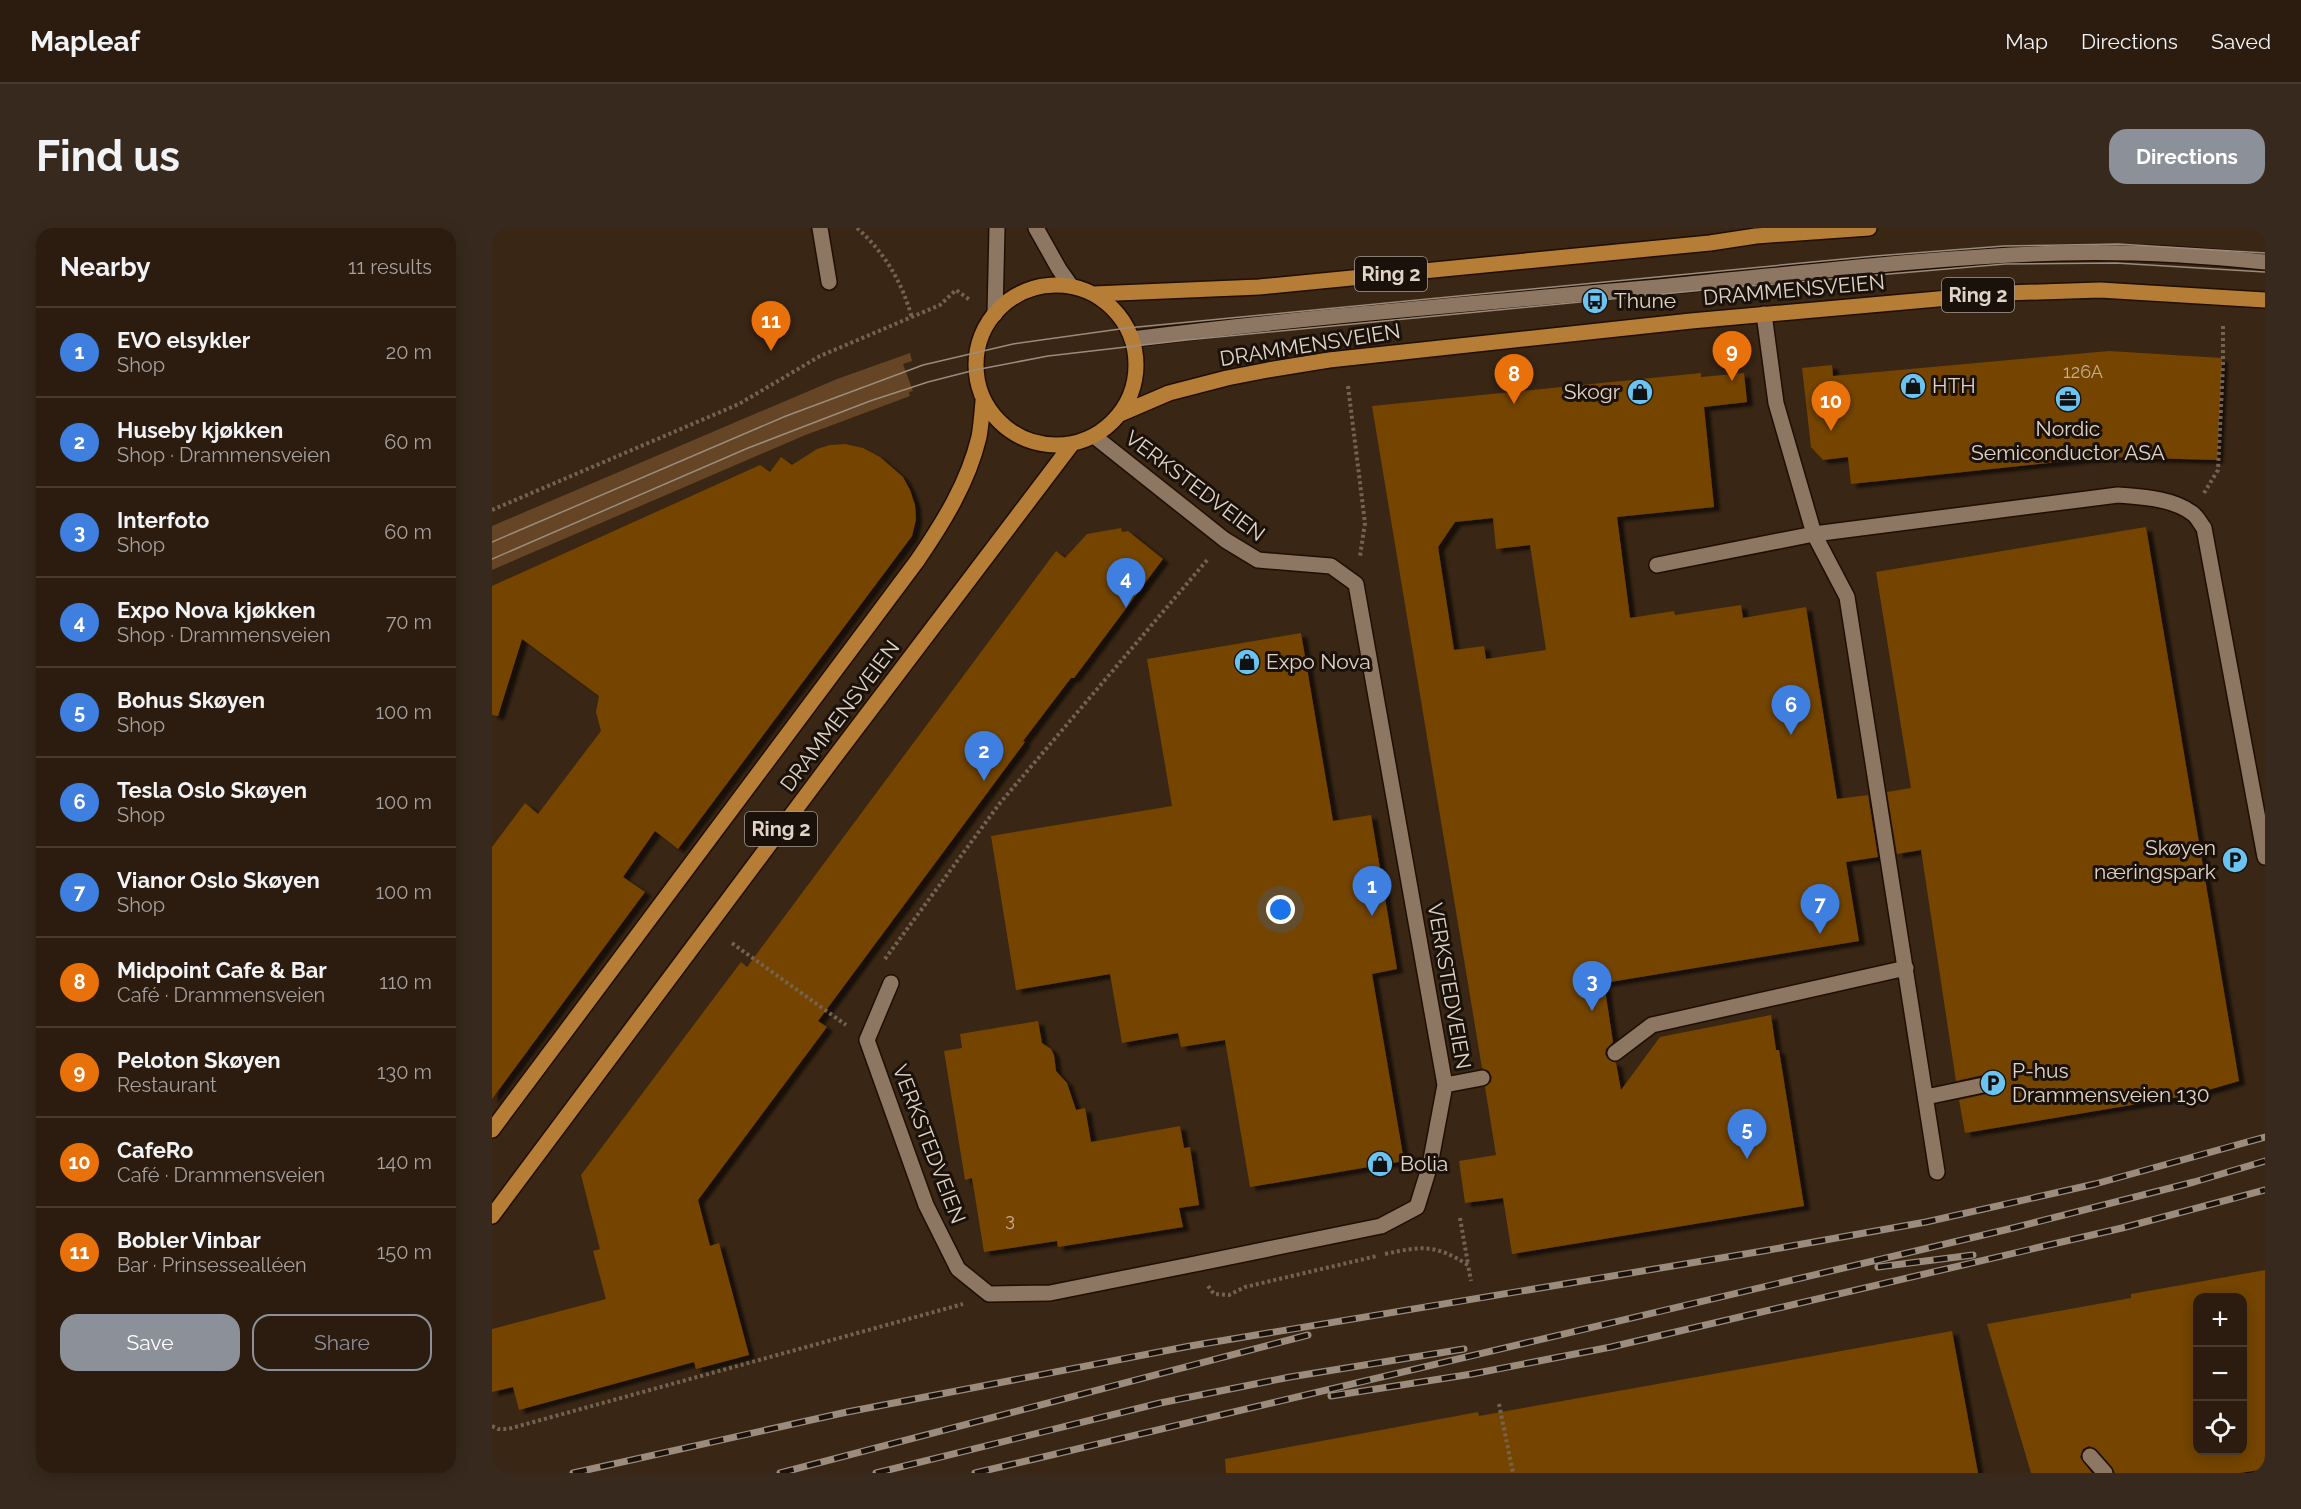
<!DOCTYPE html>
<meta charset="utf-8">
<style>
body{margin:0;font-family:Raleway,sans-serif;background:#37291d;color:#f1f3f6}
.controls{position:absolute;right:18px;bottom:18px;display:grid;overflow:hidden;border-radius:12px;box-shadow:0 3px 15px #0003}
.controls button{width:54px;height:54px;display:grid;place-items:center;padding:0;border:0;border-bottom:2px solid #473a2f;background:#2b1c0f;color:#f1f3f6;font:30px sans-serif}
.you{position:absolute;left:789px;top:682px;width:21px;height:21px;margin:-15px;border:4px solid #fff;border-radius:50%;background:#1a73e8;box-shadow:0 0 0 9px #1a73e833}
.badge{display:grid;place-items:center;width:39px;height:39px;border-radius:50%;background:#8c9099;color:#fff;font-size:20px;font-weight:700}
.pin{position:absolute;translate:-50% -50px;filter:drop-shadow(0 2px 3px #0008)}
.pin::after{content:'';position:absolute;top:32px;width:21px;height:18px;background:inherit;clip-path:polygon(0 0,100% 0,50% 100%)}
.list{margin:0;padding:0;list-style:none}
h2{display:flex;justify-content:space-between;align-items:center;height:78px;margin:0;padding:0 24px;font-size:26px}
h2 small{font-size:20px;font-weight:400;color:#a6a19e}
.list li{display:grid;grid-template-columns:39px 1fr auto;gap:18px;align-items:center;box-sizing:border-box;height:90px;padding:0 24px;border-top:2px solid #473a2f}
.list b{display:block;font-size:22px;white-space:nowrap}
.list p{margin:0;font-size:20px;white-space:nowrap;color:#a6a19e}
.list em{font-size:20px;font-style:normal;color:#a6a19e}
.actions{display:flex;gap:12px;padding:18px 24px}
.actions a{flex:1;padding:14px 0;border:2px solid #8c9099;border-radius:18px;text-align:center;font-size:21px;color:#8c9099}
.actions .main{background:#8c9099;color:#fff}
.icon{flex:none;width:33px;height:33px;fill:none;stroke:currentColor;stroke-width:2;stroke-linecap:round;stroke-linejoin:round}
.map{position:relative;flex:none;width:1773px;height:1245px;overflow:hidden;border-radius:18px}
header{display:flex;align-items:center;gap:36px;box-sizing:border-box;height:84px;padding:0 30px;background:#2b1c0f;border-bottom:2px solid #473a2f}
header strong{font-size:28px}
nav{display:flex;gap:33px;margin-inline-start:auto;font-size:21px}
.intro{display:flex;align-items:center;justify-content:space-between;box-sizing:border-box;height:144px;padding:0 36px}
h1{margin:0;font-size:42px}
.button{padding:15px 27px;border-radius:18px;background:#8c9099;color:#fff;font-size:21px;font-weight:700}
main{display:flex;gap:36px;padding:0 36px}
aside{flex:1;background:#2b1c0f;border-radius:18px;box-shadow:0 3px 15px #0003}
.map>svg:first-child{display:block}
.green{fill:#654525}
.building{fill:#744406;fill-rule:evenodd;filter:url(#shadow)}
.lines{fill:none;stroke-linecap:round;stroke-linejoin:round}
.service-casing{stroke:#200f00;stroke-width:18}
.minor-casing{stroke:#200f00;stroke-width:18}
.primary-casing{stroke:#200f00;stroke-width:18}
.path{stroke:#736353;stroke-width:4;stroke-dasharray:3 3;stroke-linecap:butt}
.service{stroke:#8d7762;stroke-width:15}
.minor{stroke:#8d7762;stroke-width:15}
.primary{stroke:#b67d37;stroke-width:15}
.tram{stroke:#9b8c7e;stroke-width:1.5}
.rail-casing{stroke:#9b8c7e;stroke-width:7}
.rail{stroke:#1a120a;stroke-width:4.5;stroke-dasharray:14;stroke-linecap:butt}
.labels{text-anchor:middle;stroke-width:6;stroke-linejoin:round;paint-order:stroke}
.number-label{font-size:18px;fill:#c5af98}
.shield{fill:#1a120a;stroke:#a5998f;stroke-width:1.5}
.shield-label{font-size:20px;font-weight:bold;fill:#e0d3c8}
.street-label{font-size:21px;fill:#e0d3c8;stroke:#1a120a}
.poi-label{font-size:21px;fill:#e0d3c8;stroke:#1a120a;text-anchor:start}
</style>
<header>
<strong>Mapleaf</strong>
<nav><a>Map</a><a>Directions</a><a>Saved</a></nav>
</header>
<div class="intro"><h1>Find us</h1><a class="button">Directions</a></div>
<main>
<aside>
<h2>Nearby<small>11 results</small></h2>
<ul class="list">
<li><span class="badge" style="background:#3f7fe0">1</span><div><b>EVO elsykler</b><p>Shop</p></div><em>20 m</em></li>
<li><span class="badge" style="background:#3f7fe0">2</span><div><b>Huseby kjøkken</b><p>Shop · Drammensveien</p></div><em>60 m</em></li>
<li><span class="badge" style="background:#3f7fe0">3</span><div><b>Interfoto</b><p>Shop</p></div><em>60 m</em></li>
<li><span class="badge" style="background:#3f7fe0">4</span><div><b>Expo Nova kjøkken</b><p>Shop · Drammensveien</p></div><em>70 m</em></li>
<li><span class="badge" style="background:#3f7fe0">5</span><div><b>Bohus Skøyen</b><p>Shop</p></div><em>100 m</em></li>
<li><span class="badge" style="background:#3f7fe0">6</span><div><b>Tesla Oslo Skøyen</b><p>Shop</p></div><em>100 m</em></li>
<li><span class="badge" style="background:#3f7fe0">7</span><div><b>Vianor Oslo Skøyen</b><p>Shop</p></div><em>100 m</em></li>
<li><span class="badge" style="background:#e8710a">8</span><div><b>Midpoint Cafe &amp; Bar</b><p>Café · Drammensveien</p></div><em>110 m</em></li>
<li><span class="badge" style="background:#e8710a">9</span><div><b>Peloton Skøyen</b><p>Restaurant</p></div><em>130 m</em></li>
<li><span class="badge" style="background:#e8710a">10</span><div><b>CafeRo</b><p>Café · Drammensveien</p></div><em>140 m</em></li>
<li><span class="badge" style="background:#e8710a">11</span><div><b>Bobler Vinbar</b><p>Bar · Prinsessealléen</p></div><em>150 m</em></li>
</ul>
<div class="actions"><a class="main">Save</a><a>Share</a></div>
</aside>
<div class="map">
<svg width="1773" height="1245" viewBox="0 0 1773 1245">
<defs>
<filter id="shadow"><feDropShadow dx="6" dy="4" stdDeviation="1.5" flood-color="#0009"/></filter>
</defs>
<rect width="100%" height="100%" fill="#392614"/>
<path class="green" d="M 418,125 L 420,133 L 411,136 L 421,163 L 417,164 L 418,168 L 311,208 L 0,342 L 0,298 L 345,151 Z"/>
<path class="building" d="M 1617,123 L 1730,130 L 1725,232 L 1614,229 L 1359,256 L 1356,229 L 1331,232 L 1319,219 L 1310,140 L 1340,137 L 1341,148 Z
M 1209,145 L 1209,149 L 1252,145 L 1255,174 L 1212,179 L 1222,279 L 1125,289 L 1138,390 L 1182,383 L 1183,387 L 1249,377 L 1251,390 L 1314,379 L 1345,571 L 1376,567 L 1386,629 L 1354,634 L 1367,713 L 1112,755 L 1121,814 L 1114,821 L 1113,826 L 1116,831 L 1124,835 L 1129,862 L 1168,809 L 1279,787 L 1284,822 L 1287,822 L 1312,978 L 1020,1026 L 1011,970 L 973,975 L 967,933 L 1004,927 L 993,859 L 999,854 L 1000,849 L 997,843 L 990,840 L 880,178 ZM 1001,290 L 1004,321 L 1038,317 L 1054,422 L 994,431 L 992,418 L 962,422 L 946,319 L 963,294 Z
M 353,216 L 371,220 L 388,229 L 411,249 L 418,262 L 423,277 L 424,291 L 420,308 L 186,621 L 163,603 L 131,649 L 153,664 L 0,871 L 0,619 L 33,575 L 46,586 L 109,503 L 104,484 L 107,468 L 30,411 L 6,488 L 0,487 L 0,358 L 268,237 L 278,244 L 289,229 L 300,237 L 325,221 L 338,217 Z
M 1654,299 L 1747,853 L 1699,867 L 1473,905 L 1467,872 L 1504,864 L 1510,859 L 1511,854 L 1508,848 L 1500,845 L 1464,853 L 1429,622 L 1405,626 L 1395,564 L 1419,560 L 1384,344 Z
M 629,300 L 630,304 L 636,303 L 671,331 L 582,450 L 579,450 L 531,513 L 533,514 L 326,793 L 335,799 L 206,972 L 218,1018 L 227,1015 L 257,1127 L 204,1141 L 202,1134 L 27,1182 L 21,1159 L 0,1164 L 0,1101 L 114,1071 L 101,1023 L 108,1021 L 89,947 L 249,734 L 255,739 L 564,323 L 573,330 L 595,306 Z
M 809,405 L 841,593 L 879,587 L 905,741 L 880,746 L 912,933 L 758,959 L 733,812 L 689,819 L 686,805 L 630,815 L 618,746 L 524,762 L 499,608 L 680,578 L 655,431 Z
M 546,793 L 550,815 L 559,821 L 562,827 L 564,843 L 575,855 L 584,882 L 593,880 L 599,914 L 688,898 L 692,920 L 698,919 L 707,977 L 687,980 L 691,999 L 566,1019 L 565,1013 L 492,1024 L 480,950 L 473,952 L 452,823 L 470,820 L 468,806 Z
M 1773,1042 L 1773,1241 L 1748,1245 L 1623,1245 L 1620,1239 L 1605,1222 L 1597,1218 L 1591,1221 L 1588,1229 L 1600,1245 L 1539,1245 L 1495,1096 L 1639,1070 L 1639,1066 ZM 1706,1070 L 1750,1070 L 1750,1222 L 1706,1222 Z
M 1460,1103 L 1486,1245 L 734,1245 L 733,1231 L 986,1184 L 987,1188 Z"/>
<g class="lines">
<g class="service-casing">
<path id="service" d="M 1272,86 L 1284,175 L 1322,306 L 1626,267 C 1649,269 1680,270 1700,285 C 1705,288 1708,295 1712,300 L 1773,629
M 640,111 C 821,88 1004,74 1186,57 C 1313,45 1440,29 1568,25 C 1636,23 1705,27 1773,34
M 1165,337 L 1322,306 L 1355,369 L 1445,944
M 399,755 L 375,812 L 434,977 L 466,1041 L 497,1066 L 558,1065 L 698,1037 L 889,998 L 925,979 L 938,937 L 953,857 L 864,356 L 839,338 L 766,332 L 733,312 L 602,208
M 1123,825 L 1160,797 L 1414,740
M 953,857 L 990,850
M 1434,869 L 1501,855
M 1598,1228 L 1613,1245"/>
</g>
<g class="minor-casing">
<path id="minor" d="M 328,0 L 337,54
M 544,0 L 567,41 L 579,58
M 503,86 L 505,0"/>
</g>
<g class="primary-casing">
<path id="primary" d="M484 137a80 80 0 1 1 160 0a80 80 0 1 1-160 0Z
M 602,66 L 767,59 L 1218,15 L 1264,8 L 1377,0
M 628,186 L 677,165 L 735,150 L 776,142 L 837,132 L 1199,93 L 1513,65 L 1608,62 L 1773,72
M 0,902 L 425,333 C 451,295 476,255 487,209 C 489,198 490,185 491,173
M 0,988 L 339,534 L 580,216"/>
</g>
<path class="path" d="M 365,0 C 393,25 410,54 420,90
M 856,158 L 873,295 L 868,328
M 1712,265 L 1726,242 L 1731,138 L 1731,98
M 0,282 L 247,176 L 328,128 L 448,77 L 464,62 L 478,72
M 240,715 L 354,797
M 393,731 L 508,575 L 716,331
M 968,990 L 976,1036
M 893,1026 C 930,1018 943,1016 976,1037 L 979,1053
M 716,1058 L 722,1066 L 737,1067 L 753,1059 L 885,1028
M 1007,1176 L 1021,1245
M 0,1198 L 6,1201 L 16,1201 L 471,1076"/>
<use href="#service" class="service"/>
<use href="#minor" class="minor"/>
<use href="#primary" class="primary"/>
<path class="tram" d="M 0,314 L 294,188 L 431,137 L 521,116 L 635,100 L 1383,28 L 1512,18 L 1626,16 L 1773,25
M 0,331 L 256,220 L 378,173 L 436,154 L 483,142 L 556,128 L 695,112 L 1223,61 L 1513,36 L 1624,35 L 1773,44"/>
<g class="rail-casing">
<path id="rail" d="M 1386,1039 L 1481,1027
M 839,1168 L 980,1146 L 1119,1119 L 1630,1000 L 1773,962
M 81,1245 L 355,1184 L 698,1118 L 1271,1023 L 1434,994 L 1603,956 L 1773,909
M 288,1245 L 816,1107
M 384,1245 L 668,1175 L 798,1149 L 972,1121
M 483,1245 L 1521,1000 L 1702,954 L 1773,933"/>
</g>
<use href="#rail" class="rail"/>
</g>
<defs>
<g id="bus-disc" transform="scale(1.35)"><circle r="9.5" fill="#6ac3f1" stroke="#1a120a"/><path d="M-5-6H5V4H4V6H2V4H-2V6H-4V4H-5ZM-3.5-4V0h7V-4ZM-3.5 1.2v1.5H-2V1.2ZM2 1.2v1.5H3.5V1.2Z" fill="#111"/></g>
<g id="shop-disc" transform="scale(1.35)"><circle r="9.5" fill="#6ac3f1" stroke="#1a120a"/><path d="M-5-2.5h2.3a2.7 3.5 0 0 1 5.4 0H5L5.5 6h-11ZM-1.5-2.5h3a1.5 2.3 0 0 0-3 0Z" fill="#111"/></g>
<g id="office-disc" transform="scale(1.35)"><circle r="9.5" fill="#6ac3f1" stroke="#1a120a"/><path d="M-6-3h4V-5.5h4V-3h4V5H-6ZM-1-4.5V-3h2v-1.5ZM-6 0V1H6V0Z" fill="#111"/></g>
<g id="parking-disc" transform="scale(1.35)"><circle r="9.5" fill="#6ac3f1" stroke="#1a120a"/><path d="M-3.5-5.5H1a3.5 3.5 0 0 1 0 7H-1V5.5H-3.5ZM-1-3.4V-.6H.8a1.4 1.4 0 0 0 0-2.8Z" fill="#111"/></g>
</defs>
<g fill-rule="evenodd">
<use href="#bus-disc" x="1103" y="73"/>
<use href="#shop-disc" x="1421" y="158"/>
<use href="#shop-disc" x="1148" y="164"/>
<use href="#office-disc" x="1576" y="171"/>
<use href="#shop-disc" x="755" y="434"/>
<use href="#parking-disc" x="1743" y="632"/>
<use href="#parking-disc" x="1501" y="855"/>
<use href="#shop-disc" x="888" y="936"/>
</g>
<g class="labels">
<g class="number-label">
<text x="1591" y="150">126A</text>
<text x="518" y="998">3</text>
</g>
<g class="shield">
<rect x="863" y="29" width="72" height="34" rx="4.5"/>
<rect x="1450" y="50" width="72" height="34" rx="4.5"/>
<rect x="253" y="584" width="72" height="34" rx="4.5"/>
</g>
<g class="shield-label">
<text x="899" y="53">Ring 2</text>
<text x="1486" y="74">Ring 2</text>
<text x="289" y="608">Ring 2</text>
</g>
<g class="street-label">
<text transform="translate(1302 62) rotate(-5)" y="7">DRAMMENSVEIEN</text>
<text transform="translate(818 117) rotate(-9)" y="7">DRAMMENSVEIEN</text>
<text transform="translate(703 258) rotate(37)" y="7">VERKSTEDVEIEN</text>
<text transform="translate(348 488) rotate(-53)" y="7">DRAMMENSVEIEN</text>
<text transform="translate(957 758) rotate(80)" y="7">VERKSTEDVEIEN</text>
<text transform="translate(437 916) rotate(69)" y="7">VERKSTEDVEIEN</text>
</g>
<g class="poi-label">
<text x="1122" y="80">Thune</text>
<text x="1440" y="165">HTH</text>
<text x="1128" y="171" text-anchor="end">Skogr</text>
<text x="1576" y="208" text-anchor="middle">Nordic<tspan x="1576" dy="24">Semiconductor ASA</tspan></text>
<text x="774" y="441">Expo Nova</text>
<text x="1724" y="627" text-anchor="end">Skøyen<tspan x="1724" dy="24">næringspark</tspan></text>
<text x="1520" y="850">P-hus<tspan x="1520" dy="24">Drammensveien 130</tspan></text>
<text x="908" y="943">Bolia</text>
</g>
</g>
</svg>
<div class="controls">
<button>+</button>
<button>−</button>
<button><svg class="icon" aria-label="locate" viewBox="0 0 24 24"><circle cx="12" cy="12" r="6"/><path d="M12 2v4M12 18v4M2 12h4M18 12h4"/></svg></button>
</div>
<div class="you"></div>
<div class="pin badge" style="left:880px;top:688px;background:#3f7fe0">1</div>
<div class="pin badge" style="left:492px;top:553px;background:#3f7fe0">2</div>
<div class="pin badge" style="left:1100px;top:783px;background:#3f7fe0">3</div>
<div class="pin badge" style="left:634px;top:380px;background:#3f7fe0">4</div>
<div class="pin badge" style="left:1255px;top:931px;background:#3f7fe0">5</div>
<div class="pin badge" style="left:1299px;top:507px;background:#3f7fe0">6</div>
<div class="pin badge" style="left:1328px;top:706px;background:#3f7fe0">7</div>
<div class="pin badge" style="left:1022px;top:176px;background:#e8710a">8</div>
<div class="pin badge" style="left:1240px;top:153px;background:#e8710a">9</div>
<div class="pin badge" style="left:1339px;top:203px;background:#e8710a">10</div>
<div class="pin badge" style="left:279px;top:123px;background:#e8710a">11</div>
</div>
</main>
